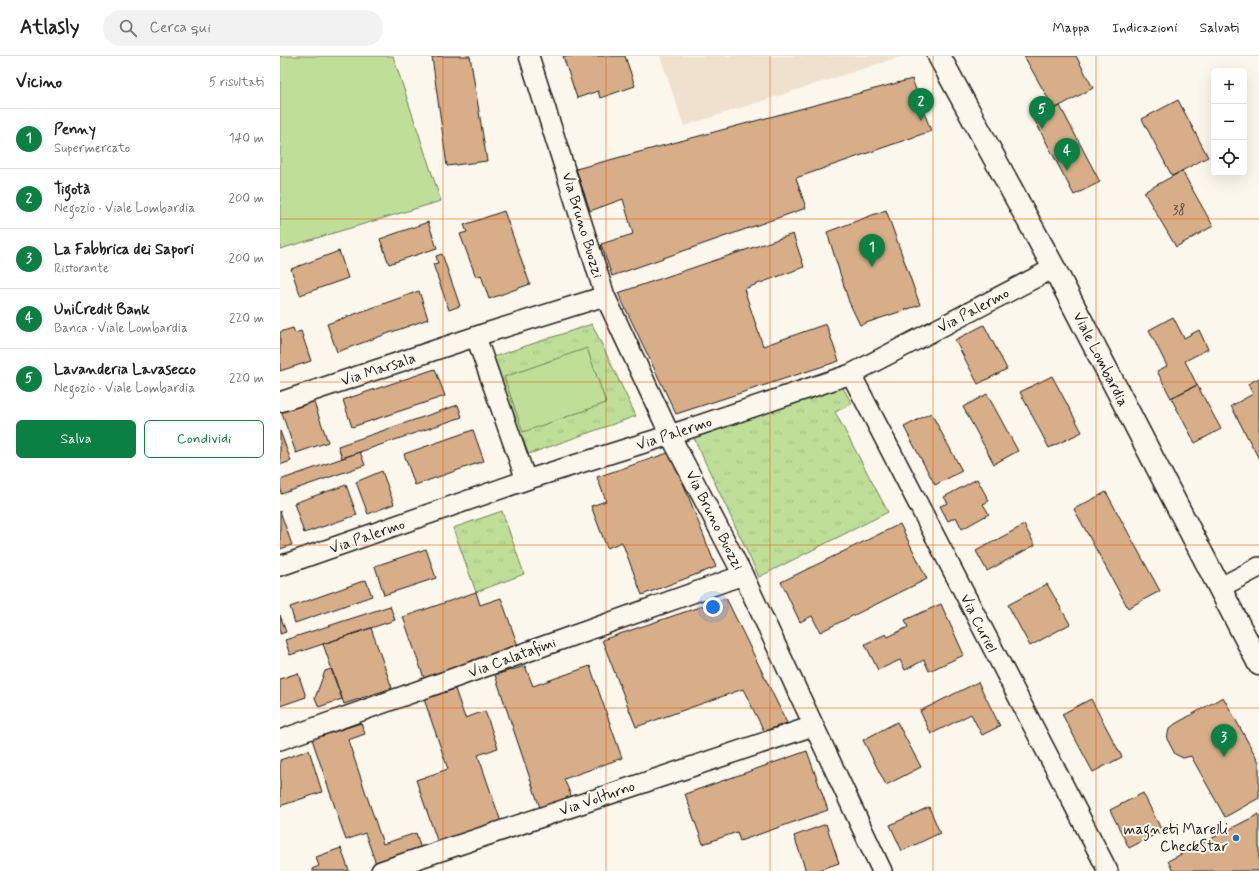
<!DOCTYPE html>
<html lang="it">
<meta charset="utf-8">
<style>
body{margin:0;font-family:Mynerve,sans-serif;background:#f2f2f2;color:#222}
.controls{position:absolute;right:12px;top:12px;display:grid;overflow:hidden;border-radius:6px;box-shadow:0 4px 16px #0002}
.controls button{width:36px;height:36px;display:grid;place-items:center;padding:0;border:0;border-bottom:1px solid #e0e0e0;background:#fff;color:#222;font:20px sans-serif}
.you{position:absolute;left:433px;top:551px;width:14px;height:14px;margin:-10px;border:3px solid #fff;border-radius:50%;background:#1a73e8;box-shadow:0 0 0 6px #1a73e833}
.badge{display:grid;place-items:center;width:26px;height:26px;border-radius:50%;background:#0b8043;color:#fff;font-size:13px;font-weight:700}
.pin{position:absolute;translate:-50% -33px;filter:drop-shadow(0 1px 2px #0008)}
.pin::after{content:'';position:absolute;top:21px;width:14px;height:12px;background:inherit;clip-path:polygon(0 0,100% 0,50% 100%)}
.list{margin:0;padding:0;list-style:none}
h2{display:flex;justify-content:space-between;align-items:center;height:52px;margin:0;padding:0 16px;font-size:17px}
h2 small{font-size:13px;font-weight:400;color:#767676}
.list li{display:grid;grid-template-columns:26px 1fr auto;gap:12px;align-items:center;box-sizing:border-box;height:60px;padding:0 16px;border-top:1px solid #e0e0e0}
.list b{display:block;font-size:15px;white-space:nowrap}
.list p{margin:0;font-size:13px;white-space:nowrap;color:#767676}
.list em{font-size:13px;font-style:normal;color:#767676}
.actions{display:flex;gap:8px;padding:12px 16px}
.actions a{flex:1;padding:9px 0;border:1px solid #0b8043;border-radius:6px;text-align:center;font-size:14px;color:#0b8043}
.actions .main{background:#0b8043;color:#fff}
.icon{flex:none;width:22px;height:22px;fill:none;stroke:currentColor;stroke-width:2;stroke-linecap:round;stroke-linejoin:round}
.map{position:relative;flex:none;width:979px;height:815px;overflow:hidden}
header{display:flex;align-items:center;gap:24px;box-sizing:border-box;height:56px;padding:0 20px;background:#fff;border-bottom:1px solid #e0e0e0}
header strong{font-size:19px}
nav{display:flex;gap:22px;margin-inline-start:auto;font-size:14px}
.search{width:280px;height:36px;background:#f2f2f2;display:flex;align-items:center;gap:10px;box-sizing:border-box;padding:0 14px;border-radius:22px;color:#767676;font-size:15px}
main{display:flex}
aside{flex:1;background:#fff}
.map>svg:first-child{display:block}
.built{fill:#f0e1ce}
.grass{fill:url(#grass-tufts);stroke:#6e7e5a}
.pitch{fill:#bfdf98;stroke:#6e7e5a}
.building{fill:#d8ae89;stroke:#1c1c1c}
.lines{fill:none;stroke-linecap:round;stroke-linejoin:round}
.street-casing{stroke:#1c1c1c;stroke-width:22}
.secondary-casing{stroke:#1c1c1c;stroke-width:25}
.street{stroke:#fbf7ec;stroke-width:19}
.secondary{stroke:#fbf7ec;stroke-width:22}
.grid{fill:none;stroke:#e8590c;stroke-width:1;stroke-opacity:0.55}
.poi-dot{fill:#1f6fb2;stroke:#fbf7ec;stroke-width:1.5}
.labels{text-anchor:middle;stroke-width:4;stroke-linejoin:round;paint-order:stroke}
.number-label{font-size:13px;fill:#4b4037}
.street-label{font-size:15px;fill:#1c1c1c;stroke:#fbf7ec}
.poi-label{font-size:15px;fill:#1c1c1c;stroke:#fbf7ec;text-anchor:end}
</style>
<header>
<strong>Atlasly</strong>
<div class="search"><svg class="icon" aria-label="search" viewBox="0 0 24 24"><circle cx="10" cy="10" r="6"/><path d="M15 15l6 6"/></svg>Cerca qui</div>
<nav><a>Mappa</a><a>Indicazioni</a><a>Salvati</a></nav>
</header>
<main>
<aside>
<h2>Vicino<small>5 risultati</small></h2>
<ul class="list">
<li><span class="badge">1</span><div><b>Penny</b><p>Supermercato</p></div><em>140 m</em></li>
<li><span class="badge">2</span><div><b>Tigotà</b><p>Negozio · Viale Lombardia</p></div><em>200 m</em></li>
<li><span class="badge">3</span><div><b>La Fabbrica dei Sapori</b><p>Ristorante</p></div><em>200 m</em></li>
<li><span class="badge">4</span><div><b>UniCredit Bank</b><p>Banca · Viale Lombardia</p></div><em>220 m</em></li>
<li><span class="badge">5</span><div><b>Lavanderia Lavasecco</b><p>Negozio · Viale Lombardia</p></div><em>220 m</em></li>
</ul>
<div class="actions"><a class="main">Salva</a><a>Condividi</a></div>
</aside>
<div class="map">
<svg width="979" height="815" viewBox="0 0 979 815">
<defs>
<pattern id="grass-tufts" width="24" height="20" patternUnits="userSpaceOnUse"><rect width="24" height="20" fill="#bfdf98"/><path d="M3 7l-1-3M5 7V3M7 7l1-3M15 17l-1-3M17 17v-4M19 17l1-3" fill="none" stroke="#a4bf82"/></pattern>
</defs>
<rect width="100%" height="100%" fill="#fbf7ec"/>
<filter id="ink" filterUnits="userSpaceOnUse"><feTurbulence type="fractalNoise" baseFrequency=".025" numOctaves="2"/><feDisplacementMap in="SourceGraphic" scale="8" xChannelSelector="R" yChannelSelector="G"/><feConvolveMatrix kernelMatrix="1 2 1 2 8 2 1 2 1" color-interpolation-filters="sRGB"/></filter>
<g filter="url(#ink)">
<path class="built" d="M 380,0 L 623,0 L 404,70 Z"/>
<path class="grass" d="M 312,268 L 356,360 L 246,399 L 213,301 Z
M 562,330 L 572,348 L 555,356 L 608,456 L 479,521 L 413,380 Z
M 222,455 L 244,518 L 196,536 L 173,472 Z"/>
<path class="pitch" d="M 0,0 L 113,0 L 161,145 L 0,193 Z
M 307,292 L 326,347 L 243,376 L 224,321 Z"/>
<path class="building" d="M 163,0 L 190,0 L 207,105 L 167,110 L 152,1 Z
M 283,0 L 345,0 L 355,30 L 320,42 L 318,35 L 297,42 Z
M 744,0 L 796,0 L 813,32 L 774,53 Z
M 632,23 L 651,75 L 516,122 L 526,152 L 332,220 L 321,188 L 353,178 L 343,143 L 310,155 L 296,113 Z
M 898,44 L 928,101 L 892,120 L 862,63 Z
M 780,50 L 820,126 L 794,139 L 754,63 Z
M 902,115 L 933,170 L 896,191 L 864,136 Z
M 606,154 L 640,249 L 580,269 L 569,246 L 547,176 Z
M 224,155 L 250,228 L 209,243 L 201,219 L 196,221 L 180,178 L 187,176 L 184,169 Z
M 148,166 L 157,192 L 109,208 L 100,183 Z
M 513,178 L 524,211 L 464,233 L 483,290 L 546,268 L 559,305 L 396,358 L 338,237 Z
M 59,195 L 68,222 L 20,239 L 11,213 Z
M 162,198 L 180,250 L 169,254 L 153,208 L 158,207 L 156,200 Z
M 139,235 L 148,263 L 57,296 L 47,268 Z
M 893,261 L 904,282 L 919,274 L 928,293 L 905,305 L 917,329 L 891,342 L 877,315 L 887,310 L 869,274 Z
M 704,269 L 727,313 L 698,328 L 675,284 Z
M 13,272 L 15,277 L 21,275 L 31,305 L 0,315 L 0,276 Z
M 155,313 L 165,340 L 72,371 L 63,344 Z
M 772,320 L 802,376 L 769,392 L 740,336 Z
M 979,322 L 979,403 L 951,350 L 973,338 L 968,328 Z
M 917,329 L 941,373 L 915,387 L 891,342 Z
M 707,338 L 738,395 L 714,408 L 683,351 Z
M 33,344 L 48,386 L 16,397 L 1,355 Z
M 178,349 L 182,361 L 62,402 L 58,390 Z
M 651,357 L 682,415 L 655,429 L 624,371 Z
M 193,374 L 204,405 L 135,429 L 124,398 Z
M 0,375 L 11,405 L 0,409 Z
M 80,396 L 85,409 L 1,438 L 0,424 Z
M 391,396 L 436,511 L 362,539 L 342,486 L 327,492 L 311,450 L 326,445 L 317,421 Z
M 102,415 L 114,448 L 88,458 L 76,426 Z
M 697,423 L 709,445 L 703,448 L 709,458 L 682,473 L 676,461 L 668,465 L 660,450 L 668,447 L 664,441 Z
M 66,429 L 77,459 L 24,477 L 14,447 Z
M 826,436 L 880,535 L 848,552 L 794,453 Z
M 0,455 L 12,489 L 0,493 Z
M 620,468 L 647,523 L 540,576 L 532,560 L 520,566 L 501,526 Z
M 744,469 L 755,489 L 707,515 L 696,495 Z
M 146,493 L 156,522 L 104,539 L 95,510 Z
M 86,524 L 92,540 L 15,567 L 10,551 Z
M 767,528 L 790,568 L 750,590 L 728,549 Z
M 196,536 L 200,549 L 221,542 L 238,590 L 144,622 L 123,561 Z
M 446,542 L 507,667 L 484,675 L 463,633 L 356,671 L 322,584 Z
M 661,548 L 684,599 L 649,615 L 644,604 L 625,614 L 620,604 L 598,614 L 585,588 L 606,578 L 608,581 L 628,571 L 625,564 Z
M 110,550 L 115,564 L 10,599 L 5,584 Z
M 0,559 L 6,576 L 0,578 Z
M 91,572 L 112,632 L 64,648 L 43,588 Z
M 245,610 L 253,630 L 310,610 L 342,702 L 284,723 L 293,744 L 261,755 L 215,619 Z
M 51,613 L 62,643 L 39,651 L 35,642 L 45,615 Z
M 18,617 L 26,641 L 0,650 L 0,623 Z
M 698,626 L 720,670 L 702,679 L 691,658 L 651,678 L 640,655 Z
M 175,633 L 185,662 L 205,655 L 218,692 L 198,699 L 221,766 L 158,787 L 136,724 L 168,713 L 144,643 Z
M 943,641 L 979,706 L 979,742 L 945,761 L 911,700 L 903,702 L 895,698 L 887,683 L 889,673 L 895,668 Z
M 811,643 L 842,701 L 813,716 L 782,658 Z
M 617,666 L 641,711 L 606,729 L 583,684 Z
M 81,667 L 85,678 L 68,684 L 103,788 L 136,777 L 141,793 L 96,808 L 85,777 L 66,784 L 32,683 Z
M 29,694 L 42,736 L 0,750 L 0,704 Z
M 527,695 L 548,754 L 460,785 L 457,776 L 423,788 L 405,738 Z
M 863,737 L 882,775 L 849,792 L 830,754 Z
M 649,751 L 660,777 L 622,795 L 610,769 Z
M 979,758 L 979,815 L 893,815 L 888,805 Z
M 546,768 L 559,807 L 536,815 L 526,815 L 514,780 Z
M 61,792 L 69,815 L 33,815 L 32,813 L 39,810 L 36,801 Z"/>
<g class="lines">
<g class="street-casing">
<path id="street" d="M 249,0 L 325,240 L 390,379 L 463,519 L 602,815
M 196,281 L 246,424
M 571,318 L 828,815
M 0,346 L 206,277 L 325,240
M 0,510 L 246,424 L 390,379 L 571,318 L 774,212
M 939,532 L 979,511
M 0,684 L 463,519
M 101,815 L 533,670"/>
</g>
<g class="secondary-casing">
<path id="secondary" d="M 659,0 L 774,212 L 979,608"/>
</g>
<use href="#street" class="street"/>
<use href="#secondary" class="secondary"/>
</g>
</g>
<path class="grid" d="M 163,0 L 163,815M 326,0 L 326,815M 490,0 L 490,815M 653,0 L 653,815M 816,0 L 816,815M 0,163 L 979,163M 0,326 L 979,326M 0,489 L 979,489M 0,652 L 979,652"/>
<circle class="poi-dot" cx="956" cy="782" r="4"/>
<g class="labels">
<g class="number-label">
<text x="899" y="158">38</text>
</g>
<g class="street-label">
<text transform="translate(303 169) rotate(73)" y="5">Via Bruno Buozzi</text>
<text transform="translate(693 254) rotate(-28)" y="5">Via Palermo</text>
<text transform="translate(821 303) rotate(63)" y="5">Viale Lombardia</text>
<text transform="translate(98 313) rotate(-18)" y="5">Via Marsala</text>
<text transform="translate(394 377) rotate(-18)" y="5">Via Palermo</text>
<text transform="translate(435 464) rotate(63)" y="5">Via Bruno Buozzi</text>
<text transform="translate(87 480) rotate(-19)" y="5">Via Palermo</text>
<text transform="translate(699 567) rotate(63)" y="5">Via Curiel</text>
<text transform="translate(232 601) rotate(-20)" y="5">Via Calatafimi</text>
<text transform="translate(317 742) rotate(-19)" y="5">Via Volturno</text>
</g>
<g class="poi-label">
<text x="948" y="778">magneti Marelli<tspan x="948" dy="17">CheckStar</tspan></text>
</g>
</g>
</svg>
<div class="controls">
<button>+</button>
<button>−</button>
<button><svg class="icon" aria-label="locate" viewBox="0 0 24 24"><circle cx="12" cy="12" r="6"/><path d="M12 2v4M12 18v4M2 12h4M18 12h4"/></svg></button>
</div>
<div class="you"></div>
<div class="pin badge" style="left:592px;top:211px">1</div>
<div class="pin badge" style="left:641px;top:65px">2</div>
<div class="pin badge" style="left:944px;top:701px">3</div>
<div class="pin badge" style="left:787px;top:115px">4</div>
<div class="pin badge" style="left:762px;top:73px">5</div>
</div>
</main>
